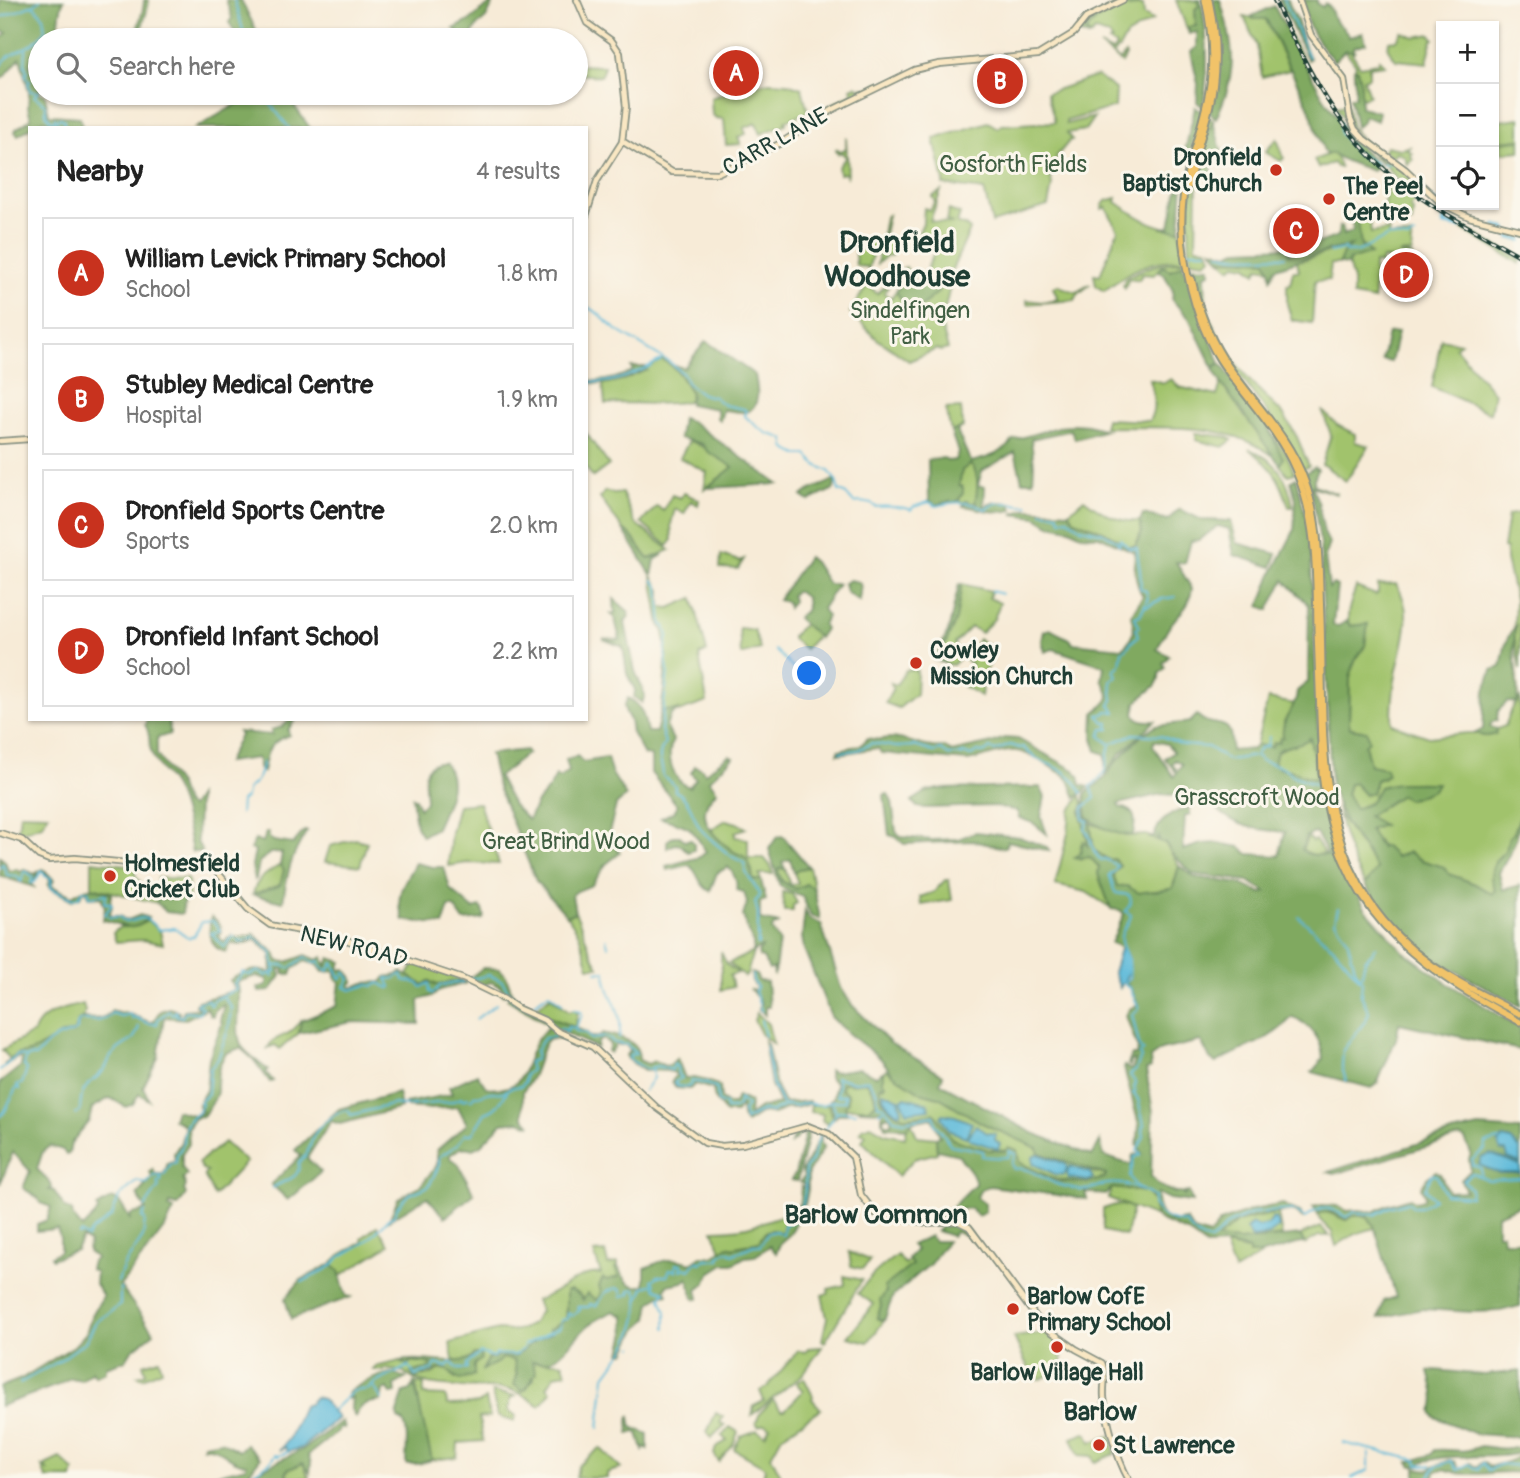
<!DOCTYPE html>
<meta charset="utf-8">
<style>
body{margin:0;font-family:Pangolin,sans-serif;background:#f2f2f2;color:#222}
.controls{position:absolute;right:21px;top:21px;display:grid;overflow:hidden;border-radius:0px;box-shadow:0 2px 5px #0004}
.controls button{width:63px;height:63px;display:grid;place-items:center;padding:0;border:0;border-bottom:2px solid #e0e0e0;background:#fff;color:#222;font:35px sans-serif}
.you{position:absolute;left:810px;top:674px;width:24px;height:24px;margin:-18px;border:5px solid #fff;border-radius:50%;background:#1a73e8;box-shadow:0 0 0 10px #1a73e833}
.badge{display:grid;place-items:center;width:46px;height:46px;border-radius:50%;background:#c8321e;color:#fff;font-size:23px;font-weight:700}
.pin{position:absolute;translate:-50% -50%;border:4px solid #fff;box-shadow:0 2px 7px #0006}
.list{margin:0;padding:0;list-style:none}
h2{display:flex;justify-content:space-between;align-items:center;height:91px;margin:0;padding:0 28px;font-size:30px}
h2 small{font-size:23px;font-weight:400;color:#767676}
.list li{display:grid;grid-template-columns:46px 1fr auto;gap:21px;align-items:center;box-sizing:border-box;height:112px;margin:0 14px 14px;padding:0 14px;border:2px solid #e0e0e0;border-radius:0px}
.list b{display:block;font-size:26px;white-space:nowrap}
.list p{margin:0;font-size:23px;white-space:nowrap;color:#767676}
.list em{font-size:23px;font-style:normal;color:#767676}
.icon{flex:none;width:38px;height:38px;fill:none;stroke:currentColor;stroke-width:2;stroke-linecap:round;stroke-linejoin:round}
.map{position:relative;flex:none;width:1520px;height:1478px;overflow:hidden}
.search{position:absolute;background:#fff;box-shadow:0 2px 5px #0004;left:28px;top:28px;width:560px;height:77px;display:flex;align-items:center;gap:18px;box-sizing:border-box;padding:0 24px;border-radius:38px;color:#767676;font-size:26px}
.panel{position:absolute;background:#fff;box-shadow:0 2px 5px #0004;left:28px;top:126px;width:560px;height:595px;border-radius:0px}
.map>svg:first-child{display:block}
.green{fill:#a1c36c;stroke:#608050;stroke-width:2}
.forest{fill:#80a960;stroke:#50734a;stroke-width:2;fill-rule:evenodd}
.water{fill:#5bb9d9;stroke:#3d7b86;stroke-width:2}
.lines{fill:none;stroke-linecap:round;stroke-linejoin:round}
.stream{stroke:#5bb9d9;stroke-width:2}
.river{stroke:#5bb9d9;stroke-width:4.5}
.secondary-casing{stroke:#8b9486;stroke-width:8}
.trunk-casing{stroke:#8b9486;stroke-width:9}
.secondary{stroke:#f9e7c3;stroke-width:4.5}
.trunk{stroke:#f1c369;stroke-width:5}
.rail-casing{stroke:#1f3d34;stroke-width:4.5}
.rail{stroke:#fbf7ec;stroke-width:2;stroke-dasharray:5;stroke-linecap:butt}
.poi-dot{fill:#c8321e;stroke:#fbf7ec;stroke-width:2.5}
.labels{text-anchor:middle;stroke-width:6;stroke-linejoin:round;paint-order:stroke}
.street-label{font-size:23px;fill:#1f3d34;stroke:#fbf7ec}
.poi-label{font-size:23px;font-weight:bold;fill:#1f3d34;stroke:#fbf7ec;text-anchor:start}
.park-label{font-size:23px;fill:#405e42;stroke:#fbf7ec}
.quarter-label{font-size:26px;font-weight:bold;fill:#1f3d34;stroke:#fbf7ec}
.district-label{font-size:30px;font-weight:bold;fill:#1f3d34;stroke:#fbf7ec}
</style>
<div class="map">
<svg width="1520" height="1478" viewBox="0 0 1520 1478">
<rect width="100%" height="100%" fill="#fbf7ec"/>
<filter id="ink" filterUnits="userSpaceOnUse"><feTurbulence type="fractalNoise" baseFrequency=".0143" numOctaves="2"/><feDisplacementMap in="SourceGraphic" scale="14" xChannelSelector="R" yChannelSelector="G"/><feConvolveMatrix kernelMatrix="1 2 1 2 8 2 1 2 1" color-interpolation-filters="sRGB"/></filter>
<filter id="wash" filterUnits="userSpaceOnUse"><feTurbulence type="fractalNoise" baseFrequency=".00686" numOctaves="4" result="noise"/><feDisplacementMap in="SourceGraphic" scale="28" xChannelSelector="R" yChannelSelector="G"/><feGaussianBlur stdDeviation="1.57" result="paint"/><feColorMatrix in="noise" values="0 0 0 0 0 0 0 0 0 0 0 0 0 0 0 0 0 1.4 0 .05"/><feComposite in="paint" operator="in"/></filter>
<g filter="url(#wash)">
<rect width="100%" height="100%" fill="#f7ebd7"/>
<path class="green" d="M 1176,0 L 1199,1 L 1199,6 L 1195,9 L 1196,26 L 1189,27 L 1189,34 Z
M 1143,5 L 1144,15 L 1153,20 L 1126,36 L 1119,49 L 1117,49 L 1113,55 L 1120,61 L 1125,54 L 1126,56 L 1122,63 L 1100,46 L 1112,52 L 1116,46 L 1109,42 L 1112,40 L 1109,35 L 1095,31 L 1090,36 L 1086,31 L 1092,22 L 1125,6 Z
M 1244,17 L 1265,18 L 1290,70 L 1262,77 L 1257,46 Z
M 1402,32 L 1415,37 L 1431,34 L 1434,39 L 1432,40 L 1427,63 L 1396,60 L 1388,49 L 1389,41 L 1397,40 Z
M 1345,50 L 1354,51 L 1352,53 L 1360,66 L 1378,63 L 1379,59 L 1385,65 L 1369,67 L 1369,77 L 1363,79 L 1369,95 L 1362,99 L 1357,70 L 1354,69 L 1356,65 Z
M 576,65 L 604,66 L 601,76 L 576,74 Z
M 1097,76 L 1116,90 L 1115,107 L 1066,121 L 1066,124 L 1094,117 L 1085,130 L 1067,133 L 1072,140 L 1070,140 L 1056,157 L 1059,172 L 1050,174 L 1052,185 L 1048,206 L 992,223 L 984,190 L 943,185 L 944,181 L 934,139 L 988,122 L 998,128 L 1001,125 L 1055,122 L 1047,93 Z
M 770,82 L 787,83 L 802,88 L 808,112 L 785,121 L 786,124 L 761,134 L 756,123 L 744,128 L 746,134 L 738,137 L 741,144 L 726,145 L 724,119 L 716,118 L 712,114 L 711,98 L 745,86 Z
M 879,82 L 880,84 L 824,112 L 822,110 L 853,93 L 851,88 L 857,85 L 859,89 L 864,87 L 865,90 Z
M 1347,104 L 1352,128 L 1367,145 L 1368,149 L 1380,158 L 1382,164 C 1365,146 1350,128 1336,107 Z
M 1209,118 L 1213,121 L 1208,131 L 1203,175 L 1197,189 L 1196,247 L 1207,248 L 1212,257 L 1205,262 L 1191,260 C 1184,206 1195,169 1209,118 Z
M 1520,118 L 1520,139 L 1499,141 L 1497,121 Z
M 846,136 C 846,149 849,165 847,178 L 846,173 L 839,174 L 838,167 L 846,157 L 841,152 L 838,154 L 836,151 L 836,149 L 841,151 L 846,148 Z
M 1277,139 L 1284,158 L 1281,161 L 1265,152 Z
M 1520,140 L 1520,151 L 1502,153 L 1501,142 Z
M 1386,146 L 1401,149 L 1411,146 L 1407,149 L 1412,153 L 1410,155 L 1413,159 L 1407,165 L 1405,157 L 1396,152 L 1393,157 L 1384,151 Z
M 1332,153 L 1337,159 L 1340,167 L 1336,167 L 1333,163 L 1318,168 L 1314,160 Z
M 1382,155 C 1395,164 1407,171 1414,185 C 1399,184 1385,169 1382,155 Z
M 1386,177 L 1417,199 L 1410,208 L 1413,210 L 1412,223 L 1387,222 L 1380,208 L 1384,206 L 1385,197 L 1389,191 L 1381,185 L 1386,182 Z
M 941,191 L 930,221 L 953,224 L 946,220 L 949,210 L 960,214 L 957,224 L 964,225 L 970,230 L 951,272 L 946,270 L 931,282 L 950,287 L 941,325 L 948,349 L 940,351 L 937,349 L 909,361 L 877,339 L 850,312 L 868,284 L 877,294 L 885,286 L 888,287 L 884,293 L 891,298 L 905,278 L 902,269 L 906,267 L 912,278 L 909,281 L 920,284 L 938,244 L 917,236 L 923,223 L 924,208 L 930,210 L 935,201 L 932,197 Z
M 1117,198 L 1116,202 C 1139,218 1153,227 1180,230 L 1183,260 C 1150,259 1130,270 1104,291 L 1096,286 L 1094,274 L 1100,275 L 1118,230 L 1106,207 L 1102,209 L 1102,206 L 1106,201 Z
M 1360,208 L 1369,208 L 1371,233 L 1389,230 L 1388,236 L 1411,236 L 1412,253 L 1399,254 L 1412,256 L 1412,262 L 1399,261 L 1398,265 L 1391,264 L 1391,259 L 1382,259 L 1381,264 L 1374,263 L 1374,300 L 1353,296 L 1353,281 L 1348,263 L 1353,258 L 1370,254 L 1364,246 L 1361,247 L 1357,212 Z
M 888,215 L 883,239 L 890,239 L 892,255 L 885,257 L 877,264 L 885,217 Z
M 1461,226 L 1520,259 L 1520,264 L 1462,229 Z
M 876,239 L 868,271 L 868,267 L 856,266 L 854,242 Z
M 1353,245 L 1343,253 L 1339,264 L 1331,264 L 1329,280 L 1315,281 L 1312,323 L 1292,320 L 1287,304 L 1287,285 L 1290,284 L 1293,271 L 1299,271 L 1297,261 Z
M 1220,259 L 1266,260 L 1270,269 L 1259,267 L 1256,273 L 1247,266 L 1236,264 L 1230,268 Z
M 1183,262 L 1183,265 L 1170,270 L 1162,266 L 1154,275 L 1142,274 L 1139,280 L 1129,278 L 1125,288 L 1123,285 L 1125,279 C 1144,267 1161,262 1183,262 Z
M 1091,284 L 1078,294 L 1075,300 L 1027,304 L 1027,300 L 1041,302 L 1058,299 L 1053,287 L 1059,285 L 1061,287 L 1076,292 Z
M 1202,309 L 1206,309 L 1224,348 L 1249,380 L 1284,415 L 1297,437 L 1309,466 L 1302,470 L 1289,442 L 1223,353 Z
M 1441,339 L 1461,343 L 1455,347 L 1494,393 L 1490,413 L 1432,387 Z
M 662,360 C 676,366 683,379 691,393 L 688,401 C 661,407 633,401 605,404 L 603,384 L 626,379 Z
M 1150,379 L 1164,383 L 1171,379 L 1179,387 L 1217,396 L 1221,383 L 1268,445 L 1273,456 C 1225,419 1160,429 1104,427 L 1106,419 L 1149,421 C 1157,407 1153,395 1150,379 Z
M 961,408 L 963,427 L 951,432 L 946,409 Z
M 1322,410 L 1337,425 L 1355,434 L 1355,442 L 1369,446 L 1346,481 L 1322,464 L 1331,435 Z
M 1267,426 L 1286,453 L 1295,473 L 1288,475 L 1280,465 L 1283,458 Z
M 586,433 L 609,465 L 593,477 L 586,468 Z
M 1196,433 L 1227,437 L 1232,440 L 1223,447 L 1196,440 Z
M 689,441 C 704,445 719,458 734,467 L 704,489 L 707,472 L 680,458 Z
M 1249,449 C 1276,459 1289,478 1293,507 L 1289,507 C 1280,478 1273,467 1249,449 Z
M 971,464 L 976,469 L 979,506 L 958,501 L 963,493 L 959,486 L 962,470 Z
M 605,491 L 614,494 L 622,493 L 635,523 L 670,550 L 649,559 L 629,533 L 624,531 L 600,498 Z
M 684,493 L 699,500 L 698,505 L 691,501 L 684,514 L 675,509 L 671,524 L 672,541 L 668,546 L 641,523 L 657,506 L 663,511 L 672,495 L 680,498 Z
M 1084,499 C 1101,512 1118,523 1140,521 L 1142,532 L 1136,541 L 1136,546 L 1128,546 L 1105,532 L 1074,520 L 1069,512 Z
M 1520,513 L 1520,670 L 1514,634 L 1515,599 L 1506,560 L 1506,549 L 1503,548 L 1508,515 Z
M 721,555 L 739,561 L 744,559 L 738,569 L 720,568 Z
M 652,576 L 661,590 L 661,607 L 670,608 L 693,598 L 707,652 L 699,655 L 707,702 L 678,712 L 661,711 C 664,693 671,637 660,625 Z
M 962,584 L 991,591 L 989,598 L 1000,603 L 994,619 L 981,633 L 971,627 L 955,643 L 960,658 L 953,665 L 946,664 L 940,657 L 953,623 Z
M 1396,584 C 1416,614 1402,643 1396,675 C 1393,690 1392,708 1392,724 L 1429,737 L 1467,733 L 1476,733 L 1483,736 L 1495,734 L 1497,729 L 1505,726 L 1512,709 L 1520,698 L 1520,816 L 1514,833 L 1509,837 L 1506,850 L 1496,860 L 1491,878 L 1495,890 L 1492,894 L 1475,884 L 1449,874 L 1444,867 L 1421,860 L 1408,853 L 1397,857 C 1380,847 1369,836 1367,817 L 1402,794 L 1411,797 L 1433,790 L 1436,783 C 1414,783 1381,779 1370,803 L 1355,809 L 1346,794 L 1349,784 L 1355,783 L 1365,795 L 1371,793 L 1376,780 L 1384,778 L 1386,768 L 1370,766 L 1362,730 L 1350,728 L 1349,722 L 1350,678 L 1355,661 L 1365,646 L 1367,624 L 1350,626 C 1344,615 1353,598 1356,587 L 1376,595 L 1378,593 L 1378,585 Z
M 805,623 L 817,636 L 805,649 L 792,639 L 792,636 Z
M 739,628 L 754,630 L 760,649 L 741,655 Z
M 979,639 L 993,649 L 992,660 L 984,672 L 981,696 L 963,686 L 965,682 L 961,678 L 971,664 L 963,658 Z
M 913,669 L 917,671 L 916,694 L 899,708 L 885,703 L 893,688 L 891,683 L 896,685 L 906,670 Z
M 1268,699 L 1295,704 L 1284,721 L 1283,738 L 1272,747 L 1256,745 Z
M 1310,737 L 1317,779 C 1302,777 1293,769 1279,768 L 1274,763 L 1277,751 C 1288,744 1301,746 1310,737 Z
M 1081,796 L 1084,804 L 1080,812 L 1087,834 L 1088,847 L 1085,842 L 1081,844 L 1080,859 L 1090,857 L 1099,867 L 1098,874 L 1110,907 L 1086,892 L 1055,885 L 1068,833 L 1070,811 Z
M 479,803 L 499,864 L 467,863 L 448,866 L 451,832 L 458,805 Z
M 1337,806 L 1339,815 L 1377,869 L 1365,885 C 1350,859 1342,835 1337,806 Z
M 20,813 L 48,814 L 42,825 L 18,833 Z
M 726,820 L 737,823 L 746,828 L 735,832 L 735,837 L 748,839 L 748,858 L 764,858 L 770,865 L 773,874 L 759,874 L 761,880 L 753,880 L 752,870 L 743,855 L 735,853 L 713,836 L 712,829 Z
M 1090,823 L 1125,836 L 1147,835 L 1165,843 L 1179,866 L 1172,889 L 1139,893 L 1117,886 L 1113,874 L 1120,866 L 1114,859 L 1109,860 L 1094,850 Z
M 1308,836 L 1312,842 L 1315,840 L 1325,854 L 1313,855 L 1302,850 Z
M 355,839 L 367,842 L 360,866 L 325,862 L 330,846 Z
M 92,861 L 136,866 L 135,875 L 143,886 L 157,886 L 158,878 L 188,879 L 189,898 L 157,899 L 157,903 L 92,887 Z
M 280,865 L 284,870 L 281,885 L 253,894 C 256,879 267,873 280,865 Z
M 809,867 L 814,889 L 806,884 L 796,889 C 785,885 781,882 778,870 L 779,868 L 785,869 L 790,885 L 798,883 L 794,873 L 799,869 Z
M 945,880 L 949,880 L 952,900 L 921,905 L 920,897 L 934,892 Z
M 782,892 L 792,894 L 797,903 L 793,905 L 793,911 L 784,911 Z
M 575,912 C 585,932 587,949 599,967 L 589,967 L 579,934 L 567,916 Z
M 147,920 L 160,931 L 163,944 L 143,940 L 116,942 L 113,933 L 120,927 C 131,928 138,926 147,920 Z
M 721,952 L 727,965 L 738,973 L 730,975 L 733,987 L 721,990 Z
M 753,952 L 747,975 L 745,977 L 729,963 Z
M 415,963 L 462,980 L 437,985 L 429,981 L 423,985 L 408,975 Z
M 550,996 L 569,1011 L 575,1009 L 578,1012 L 575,1027 L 533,1011 Z
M 83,1004 L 85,1011 L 83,1018 L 78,1020 L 76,1030 C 61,1036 48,1045 32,1051 C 24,1054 18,1054 10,1059 L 2,1050 L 34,1032 C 41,1012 65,1009 83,1004 Z
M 757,1013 L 768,1024 L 773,1044 L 762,1035 L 754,1020 Z
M 301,1021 L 299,1033 L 280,1049 L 275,1045 L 268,1048 L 272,1041 L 289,1033 Z
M 886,1069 L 920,1092 L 939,1097 L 982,1123 L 1092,1172 L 1106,1175 L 1105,1178 C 1071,1188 1048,1178 1019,1162 L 1017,1151 L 988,1150 L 952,1139 L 934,1113 C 924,1114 914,1117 904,1117 C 889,1118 877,1098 880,1084 L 884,1086 L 882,1076 Z
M 842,1082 L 853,1084 L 867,1082 L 874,1094 L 876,1103 L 870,1108 L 847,1108 L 844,1107 L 848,1102 L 841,1089 Z
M 811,1105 L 828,1105 L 832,1119 L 828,1124 L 822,1121 L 823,1114 L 810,1112 Z
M 911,1122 L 917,1136 L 936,1138 L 937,1153 L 914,1159 L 898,1176 L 862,1141 L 866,1134 L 860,1132 L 862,1128 L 871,1125 L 885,1133 L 905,1137 L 907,1128 Z
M 224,1142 L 246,1162 L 214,1196 L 204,1175 L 207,1171 L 202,1169 L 198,1163 Z
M 1112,1188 L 1146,1192 L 1152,1199 L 1156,1217 L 1108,1198 Z
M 1115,1205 L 1127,1206 L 1132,1209 L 1126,1236 L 1103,1231 L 1103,1209 Z
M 1324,1211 L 1346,1220 L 1352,1216 L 1368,1215 L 1375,1228 L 1355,1234 L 1336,1246 L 1332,1232 L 1320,1220 L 1317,1213 Z
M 1275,1213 L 1278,1214 L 1282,1236 L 1240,1241 L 1215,1240 L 1237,1222 Z
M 790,1214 L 786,1216 L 782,1233 L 761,1237 L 760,1242 L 721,1250 L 713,1230 C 728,1230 743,1229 757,1224 C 769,1220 778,1216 790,1214 Z
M 377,1226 L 389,1245 L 340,1276 L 331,1264 L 340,1255 L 363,1242 L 362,1238 Z
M 1321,1227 L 1329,1236 L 1319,1236 L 1305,1244 L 1300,1235 Z
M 1225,1246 C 1239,1246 1254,1255 1263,1254 L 1234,1271 Z
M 605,1252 L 608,1265 L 618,1263 L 618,1267 L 616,1268 L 619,1277 L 607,1280 L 597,1300 L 584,1300 L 579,1294 L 571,1290 L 565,1312 L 567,1319 L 549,1329 L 552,1333 L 536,1340 L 515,1357 L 498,1355 L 495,1358 L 488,1358 L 483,1369 L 500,1361 L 502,1358 L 514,1360 L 518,1386 L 522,1391 L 534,1379 L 532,1361 C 543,1364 552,1360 563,1363 L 566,1373 L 555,1375 L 547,1387 L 551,1391 L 540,1406 C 531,1400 521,1392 511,1390 C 485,1385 422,1393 404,1372 L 385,1369 L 384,1371 L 373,1370 L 375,1367 L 400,1361 L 403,1364 L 412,1361 L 432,1364 L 429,1368 L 411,1373 C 415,1374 419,1376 424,1376 C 439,1376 439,1359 455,1378 L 473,1358 L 462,1362 L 453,1360 L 450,1343 L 498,1330 L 511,1331 L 522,1329 L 532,1324 L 540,1311 L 536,1300 C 558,1295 578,1270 601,1274 L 594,1253 Z
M 849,1252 L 870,1260 L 863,1269 L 851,1266 Z
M 897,1255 L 905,1264 L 909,1260 L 912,1265 L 886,1291 L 877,1318 L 884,1321 L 868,1342 L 848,1337 L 874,1304 L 858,1294 C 870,1275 879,1269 897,1255 Z
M 844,1276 L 862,1280 L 825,1342 L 822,1340 L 827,1318 L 822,1295 L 829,1293 L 828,1289 L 845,1285 Z
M 1045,1333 L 1058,1341 L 1064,1368 L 1041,1379 L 1033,1379 L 1014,1337 Z
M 822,1347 L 803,1374 L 752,1415 L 754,1406 L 764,1401 L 760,1391 L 767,1387 L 798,1351 L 806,1352 L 808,1348 Z
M 159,1359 L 162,1370 L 143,1378 L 138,1376 L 146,1373 L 143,1364 Z
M 804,1378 L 813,1396 L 812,1399 L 821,1409 L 782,1436 L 771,1456 L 782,1478 L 763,1478 L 765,1467 L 734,1449 L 741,1436 L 757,1430 L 765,1435 L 770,1427 L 765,1424 L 758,1426 L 756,1423 L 760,1413 L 773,1400 L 781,1410 L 785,1410 L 803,1391 L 796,1383 Z
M 416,1383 L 424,1385 L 423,1395 L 445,1396 L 448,1405 L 478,1404 L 486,1399 L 490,1417 L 479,1418 L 483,1441 L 458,1443 L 457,1457 L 432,1460 L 422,1422 Z
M 492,1392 L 517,1396 L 511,1397 L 508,1411 L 516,1416 L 514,1421 L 497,1416 Z
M 716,1413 L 723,1417 L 720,1423 L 725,1425 L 711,1438 L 707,1432 Z
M 730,1427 L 738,1432 L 733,1445 L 719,1462 L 714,1454 L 716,1447 L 727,1441 L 722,1436 Z
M 1085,1433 L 1088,1434 L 1091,1442 L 1111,1436 L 1115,1454 L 1095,1462 L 1092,1456 L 1079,1455 L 1072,1438 Z
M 600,1448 L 621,1468 L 607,1473 L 607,1478 L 576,1478 L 578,1466 Z
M 60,1458 L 74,1471 L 72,1478 L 46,1478 L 42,1467 L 47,1470 L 45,1465 Z
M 303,1463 L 309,1478 L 289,1478 L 286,1475 L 287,1470 Z"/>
<path class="forest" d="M 0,0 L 64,0 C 57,13 62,29 53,40 L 40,40 L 40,49 L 33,54 L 30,65 L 40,85 L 40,93 L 45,95 L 49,115 L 80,117 L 82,128 L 62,128 L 44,120 L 18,135 L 15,132 L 16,129 L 31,119 L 28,107 L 29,92 L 20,58 L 6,75 L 0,79 L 0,39 L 7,33 L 0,31 Z
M 144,0 L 149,0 C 148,15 140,25 140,40 L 136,40 C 136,25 144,15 144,0 Z
M 226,0 L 241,0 L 261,40 L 239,40 L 229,22 L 232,18 Z
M 495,0 L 486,18 L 477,26 L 469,40 L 462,40 L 463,38 L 452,40 L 458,32 L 454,29 L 469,21 Z
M 1124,0 L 1138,0 L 1138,6 C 1119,6 1097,15 1086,31 L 1090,36 L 1089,37 L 1078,33 C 1090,16 1107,10 1124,0 Z
M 1197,0 L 1201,0 C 1208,35 1209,71 1203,107 L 1197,102 L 1198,84 L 1191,52 L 1197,47 L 1197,32 L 1189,34 L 1188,27 L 1196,26 L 1195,9 L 1199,6 Z
M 1212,0 L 1220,0 C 1235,46 1238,73 1216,118 L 1210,113 L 1216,31 Z
M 1279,0 L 1288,0 C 1290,9 1294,12 1297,20 C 1301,34 1303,45 1310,58 L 1308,60 Z
M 1303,0 L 1317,0 L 1317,4 L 1323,7 L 1325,3 C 1332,8 1331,11 1334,19 C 1339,27 1347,28 1349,37 L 1363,33 L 1366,43 L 1353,47 L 1354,51 L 1345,50 L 1334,61 C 1319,44 1303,24 1303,0 Z
M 1274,6 L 1322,95 L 1344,127 L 1381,170 L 1377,168 L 1372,171 C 1359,165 1342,162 1332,153 L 1325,154 L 1308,105 L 1266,19 L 1253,19 L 1252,16 Z
M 1354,69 L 1357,69 L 1361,85 L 1361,107 L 1379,112 L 1377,121 L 1364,116 L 1363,122 L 1356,127 L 1350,97 L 1355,97 C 1357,87 1353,78 1354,69 Z
M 256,93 L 285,93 L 310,128 L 196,128 Z
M 1195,107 L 1202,112 L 1190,154 L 1184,156 Z
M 1213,121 L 1222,153 L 1210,156 L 1212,173 L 1203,175 L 1204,145 Z
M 1183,182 L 1180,230 L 1161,228 L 1170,227 L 1176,193 Z
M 1351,212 L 1357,212 L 1361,247 L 1364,246 L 1370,254 L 1349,260 L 1348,265 L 1339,264 L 1343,253 L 1351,246 L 1327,251 L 1276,268 L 1271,278 L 1270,269 L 1266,261 L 1220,259 L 1212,249 L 1228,254 L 1239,249 L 1287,247 L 1289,254 L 1338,236 L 1339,226 L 1342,226 L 1343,235 L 1353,231 Z
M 1183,265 L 1220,363 L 1213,367 L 1189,318 L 1172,300 L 1173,291 L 1164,274 L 1159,272 L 1162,266 L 1170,270 Z
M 1192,266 L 1210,267 L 1210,273 L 1205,275 L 1206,309 L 1202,309 Z
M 943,270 L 951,272 L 945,286 L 942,285 L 937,293 L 919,308 L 902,301 L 896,291 L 905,278 L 920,284 L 922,279 L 931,281 Z
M 1398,332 L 1391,362 L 1382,360 L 1388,333 Z
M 706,341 L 755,375 C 757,386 762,407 746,412 C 740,413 729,410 723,410 L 720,420 L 717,418 L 717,409 L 689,404 L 691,393 L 675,368 L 676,366 L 684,368 Z
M 1221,364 L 1267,426 L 1283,458 L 1280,465 L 1221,383 L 1213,369 Z
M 631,367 L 646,367 L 647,370 C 627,378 608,387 586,382 L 586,380 C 602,383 619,378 633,371 Z
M 682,418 L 692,422 L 778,484 L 707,488 L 733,467 L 707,451 L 702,444 L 679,438 Z
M 1074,424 L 1088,425 L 1106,430 L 1075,439 L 1071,430 L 1031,439 L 1034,464 L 1033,481 L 1022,481 L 1015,452 L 982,471 L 978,485 L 985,487 L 984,506 L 996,502 L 1011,503 L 1013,510 C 991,515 982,508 963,506 L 966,501 L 978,505 L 975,501 C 978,490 979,473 971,464 L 962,470 L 959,485 L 963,487 L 963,493 L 958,501 L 951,503 L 950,501 L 936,505 L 929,500 L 928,460 L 944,458 L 948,461 L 955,460 L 958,452 L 951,432 L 958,429 L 958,434 L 971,462 C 984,459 1007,452 1013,440 L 1058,427 L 1071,426 Z
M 1315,467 L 1318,469 L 1314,479 L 1314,485 L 1337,494 L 1311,486 L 1318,501 L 1324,533 L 1329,543 L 1325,556 L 1329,588 L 1333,584 L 1337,586 L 1333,625 L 1338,626 L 1347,621 L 1350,626 L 1368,624 L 1365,646 L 1355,661 L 1350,678 L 1349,722 L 1350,728 L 1367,731 L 1369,741 L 1365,745 L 1370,765 L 1386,768 L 1388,775 L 1376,780 L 1372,793 L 1365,795 L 1354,783 L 1349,784 L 1346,794 L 1355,809 L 1370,803 L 1379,787 L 1397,783 L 1437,783 L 1433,790 L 1408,800 L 1401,795 L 1368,816 L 1383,825 L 1369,830 L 1381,848 L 1384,846 L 1396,857 L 1408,852 L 1421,860 L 1444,867 L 1449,874 L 1475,884 L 1492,894 L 1495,890 L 1491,878 L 1492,870 L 1496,860 L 1506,850 L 1509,837 L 1514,833 L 1520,816 C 1520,838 1509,855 1499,873 L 1503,890 L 1520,885 L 1520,1006 L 1432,958 L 1386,917 L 1365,885 L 1377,869 C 1370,863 1371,857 1365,850 C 1346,826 1340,815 1331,786 L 1320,541 L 1314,504 L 1305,473 Z
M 1296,478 L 1310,534 L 1320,781 L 1333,848 L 1366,910 L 1403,951 L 1444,981 L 1520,1028 L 1520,1050 L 1399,1023 L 1396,1039 L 1377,1084 L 1371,1088 L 1312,1072 L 1323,1059 C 1322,1040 1311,1024 1292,1017 C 1269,1043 1245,1046 1216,1063 L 1210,1059 L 1201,1041 L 1161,1050 L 1150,1058 L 1151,1068 L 1146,1070 L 1153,1112 L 1151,1176 L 1158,1185 L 1175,1193 L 1180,1193 L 1185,1196 L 1186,1194 L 1183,1193 L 1189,1192 L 1192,1202 L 1169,1199 L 1157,1193 C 1156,1204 1160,1220 1174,1222 C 1178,1222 1182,1220 1186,1220 L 1194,1231 L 1209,1236 L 1220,1222 L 1252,1210 L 1283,1204 L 1301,1214 L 1302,1218 L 1294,1212 L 1287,1211 L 1251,1218 L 1237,1222 L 1217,1239 L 1240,1241 L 1300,1235 L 1305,1244 L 1301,1243 L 1263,1254 L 1249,1254 L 1249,1250 L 1229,1245 L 1206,1246 L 1187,1232 L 1163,1222 L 1156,1217 L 1152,1199 L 1146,1192 L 1112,1188 L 1105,1195 L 1085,1192 L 1087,1199 L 990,1186 C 982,1188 979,1190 977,1198 L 985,1204 L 985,1212 L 978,1216 L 970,1208 L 949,1211 L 949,1217 L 945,1220 L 931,1220 L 929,1217 L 946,1214 L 945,1209 L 949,1210 L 975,1184 C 976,1173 964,1165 959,1155 L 937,1150 L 936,1138 L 940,1136 L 932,1118 L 911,1122 L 908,1128 L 885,1127 L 883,1121 L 886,1124 L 891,1124 L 891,1117 L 887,1115 L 882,1120 L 882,1111 L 860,1110 L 859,1108 L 870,1108 L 876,1103 L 874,1094 L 867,1082 L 842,1083 L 841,1089 L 848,1094 L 848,1102 L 845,1106 L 847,1114 L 839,1114 L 834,1118 L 829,1102 L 833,1098 L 836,1083 L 829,1077 L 829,1070 L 834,1072 L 859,1068 L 876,1076 L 884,1071 L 882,1081 L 885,1084 L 884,1087 L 880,1085 C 879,1093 881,1099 887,1105 C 903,1123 909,1117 934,1113 L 952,1139 L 988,1150 L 1005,1151 L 1008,1147 L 1017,1150 L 1019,1162 L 1022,1164 L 1056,1181 L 1088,1183 L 1105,1178 L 1106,1175 L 1039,1153 L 1037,1148 L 982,1123 L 939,1097 L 920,1092 L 894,1075 L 880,1058 L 849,1034 L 831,1017 L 804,949 L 802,937 L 805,910 L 809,919 L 821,924 L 841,988 L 852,1005 L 890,1043 L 943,1075 L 940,1083 L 1033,1133 L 1092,1156 L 1100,1141 L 1104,1156 L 1131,1165 L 1133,1155 L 1142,1154 L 1137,1145 L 1139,1125 L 1124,1068 L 1125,1066 L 1130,1070 L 1133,1068 L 1135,1060 L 1131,1061 L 1130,1066 L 1128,1064 L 1132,1055 L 1136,1055 L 1138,1049 L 1126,1016 L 1129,1009 L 1138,1005 L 1131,989 L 1125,982 L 1130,978 C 1128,962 1128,948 1111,943 L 1124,914 L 1120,910 L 1111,909 L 1098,874 L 1099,867 L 1090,857 L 1073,858 L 1080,854 L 1083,841 L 1088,846 C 1088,831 1077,819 1084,804 L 1086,818 L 1092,824 L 1090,824 L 1094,850 L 1109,860 L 1114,859 L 1120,865 L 1113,874 L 1117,886 L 1127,886 L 1139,893 C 1150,890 1162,892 1173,888 L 1179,866 L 1194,877 L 1241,884 L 1261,893 L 1266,892 L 1248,881 L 1193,874 L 1173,855 L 1165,843 L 1159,841 L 1159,837 L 1157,840 L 1150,838 L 1155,836 C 1156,821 1175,810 1190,808 L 1190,814 L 1185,816 L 1183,850 L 1201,844 L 1218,843 L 1240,847 L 1248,854 L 1279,856 L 1285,832 C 1259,830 1238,828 1218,810 L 1220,802 L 1214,799 L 1162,794 L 1118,804 L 1119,807 C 1137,810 1136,820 1133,835 C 1117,836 1099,827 1087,817 L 1085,794 L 1107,776 L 1113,765 L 1142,735 L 1156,726 L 1190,722 L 1197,715 C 1214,733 1234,711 1231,751 L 1253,749 L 1256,745 L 1272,747 L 1273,743 L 1279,742 L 1280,738 L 1283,737 C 1280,719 1297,709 1297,691 L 1308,682 L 1309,605 L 1284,580 L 1269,610 L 1260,606 L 1271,576 L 1294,531 L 1296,499 L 1291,481 ZM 1310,738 L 1316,765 L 1316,779 C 1302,777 1294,769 1279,768 L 1274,763 L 1277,751 C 1288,744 1301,746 1310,738 ZM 1154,741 L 1167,744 L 1174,752 L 1165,758 L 1175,771 L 1176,769 L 1172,763 L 1175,760 L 1182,764 L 1174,777 L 1153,746 ZM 1315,833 L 1317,835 L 1329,856 C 1321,853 1311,858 1302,850 L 1307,836 Z
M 833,480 L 835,481 L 834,489 L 809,501 L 802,496 C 811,487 822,487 833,480 Z
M 1026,509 L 1069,512 L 1074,520 L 1105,532 L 1128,546 L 1135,546 L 1142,532 L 1140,521 L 1143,514 L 1168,520 L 1179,509 L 1202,520 L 1231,521 L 1237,543 L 1277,554 L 1272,567 L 1234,555 L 1229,529 L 1218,526 L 1199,540 L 1191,541 L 1185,563 L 1176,562 L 1192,589 C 1187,613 1183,607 1172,623 C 1166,631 1161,641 1157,649 L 1169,656 L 1163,663 L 1165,668 L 1159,674 C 1161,688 1143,693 1136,703 L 1134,714 C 1140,722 1146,721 1155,721 L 1120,754 L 1105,774 L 1105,754 L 1097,751 L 1093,738 L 1094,713 C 1108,701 1115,699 1102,680 L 1104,666 L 1053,649 L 1045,652 L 1042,641 L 1044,631 L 1050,629 L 1071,640 L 1072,643 L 1122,648 C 1134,639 1136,628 1131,615 L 1143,596 C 1135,585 1134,565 1135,552 L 1099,536 L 1081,535 L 1070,529 L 1050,525 L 1036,517 L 1013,514 Z
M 624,531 L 629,533 L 649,559 L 663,555 L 655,560 L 652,576 Z
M 808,557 L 814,562 L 828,584 L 838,584 L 822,609 L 827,616 L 823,625 L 825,629 L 819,638 L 797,618 L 807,609 L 806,598 L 798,592 L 794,592 L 791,595 L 793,601 L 788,608 L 787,602 L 778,600 Z
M 850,580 L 859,582 L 861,586 L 859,601 L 846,592 L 844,583 Z
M 959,584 L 962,584 L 956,620 L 940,657 L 946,664 L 934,660 L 948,632 Z
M 614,599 L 628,611 L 629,616 L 625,622 L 635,671 L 645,695 L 642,703 L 634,697 L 635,690 L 627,674 L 623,647 L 603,639 L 620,640 L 615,619 L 611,614 L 615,614 Z
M 1516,626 C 1510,651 1520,679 1517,703 L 1507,702 L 1498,711 L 1497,720 L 1492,722 L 1490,727 L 1497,729 L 1496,734 C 1487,737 1484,737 1476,733 L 1483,729 L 1485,691 L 1492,670 L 1501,667 C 1504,653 1505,636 1516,626 Z
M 628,698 C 643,706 644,717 647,732 L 656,732 L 661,711 L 677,710 L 671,715 L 666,726 L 673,740 C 666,755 671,780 689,787 L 696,779 L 691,773 L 695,766 L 701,768 L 705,773 L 729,755 L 733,757 L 709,780 L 717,791 C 691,814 712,836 733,851 C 736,854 740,854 743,856 C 749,860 752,873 753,880 L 761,880 L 766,900 L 760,902 L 760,920 L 780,924 L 773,926 L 772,930 L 779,941 L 774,976 L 773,968 L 769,970 L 763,958 L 759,957 L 758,953 L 763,946 L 753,952 L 753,944 L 743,916 L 747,903 L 744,892 L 736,890 C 738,882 734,873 728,867 L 717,873 L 710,891 C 698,885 699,872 689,865 L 667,870 L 666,866 L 700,857 L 706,852 C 690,825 692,827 661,818 L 675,811 L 677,805 L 651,773 L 651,756 L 644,755 L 632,733 L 630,720 L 626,713 L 624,706 Z
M 147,719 L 168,719 L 170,734 L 157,738 L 157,755 L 179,786 L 185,804 L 191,807 L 198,796 L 197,841 L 202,852 L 192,852 C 188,831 184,808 175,789 C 168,775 155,766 151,751 C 148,742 151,733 145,725 Z
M 291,719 L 296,719 L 288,730 L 289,735 C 268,743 267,750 263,772 L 260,770 L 257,758 L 227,762 L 240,735 L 238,732 L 272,735 L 271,730 L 282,727 Z
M 868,738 C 877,741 881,739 890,738 C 909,738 925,750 945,747 L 951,752 L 992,743 L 1004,738 L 1018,739 L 1074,770 L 1079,775 L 1081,785 L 1089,787 L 1076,798 L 1069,780 L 1064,775 C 1050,767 1026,749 1010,751 C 995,752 982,759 967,761 L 881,753 L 878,748 L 838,754 L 839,750 L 861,745 Z
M 526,750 L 528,753 L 498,777 L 513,805 L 528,820 L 537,802 L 550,787 L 556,776 L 560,778 L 569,771 L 566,760 L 577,756 L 583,762 L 607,758 L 611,772 L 626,796 L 616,805 L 608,837 L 620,853 L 606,864 L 592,885 L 577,891 L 572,895 L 575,912 L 567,916 L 536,881 L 497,785 L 491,758 L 490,754 Z
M 437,762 L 443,762 C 461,782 444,808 436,828 L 422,836 L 416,826 L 412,797 L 415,798 L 419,808 L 426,802 C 426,785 419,769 437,762 Z
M 1040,787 L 1045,797 L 1041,817 L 1047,834 L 1033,823 L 1019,818 L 1017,811 L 993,806 L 926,808 L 917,807 L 912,801 L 926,792 L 938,789 Z
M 888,794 L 892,802 L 896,832 L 902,837 L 932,840 L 958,839 L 976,832 L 1019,837 L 1047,847 L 1049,851 L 1008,841 L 1005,848 L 973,841 L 904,844 L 896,837 L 889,835 L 884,795 Z
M 304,831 L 307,831 C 291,856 287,873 283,902 L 253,895 L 280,885 L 284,870 L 280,865 L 282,853 L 270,853 L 259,862 L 256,879 L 254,880 L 252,865 L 255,851 L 250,849 L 255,840 L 263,843 L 266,832 L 269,832 L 269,838 L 274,841 L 293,844 Z
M 674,836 L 680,836 L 685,841 L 690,839 L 694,843 L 694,850 L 688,852 L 681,845 L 675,844 L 667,848 L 667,841 Z
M 783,836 L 809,867 L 799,869 L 794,873 L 790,859 L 782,862 L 785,869 L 780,868 L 778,870 L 781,881 L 796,889 L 806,884 L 814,889 L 820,919 L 811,916 L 802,896 L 784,889 L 779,884 L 769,849 L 777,837 Z
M 0,857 L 5,861 L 8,870 L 11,871 L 17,869 L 20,872 L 24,869 L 34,874 L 43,869 L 54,880 L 51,886 L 72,896 C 89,884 94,887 112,894 L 110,899 L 112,906 L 109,916 L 120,916 L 126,921 L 140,915 L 148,918 C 131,936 122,923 103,920 L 105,908 L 101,897 L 90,898 L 87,892 L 84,891 L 80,897 L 72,900 L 50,888 L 48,885 L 50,880 L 42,870 L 39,871 L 32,884 L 34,887 L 0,876 Z
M 415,863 L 433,867 L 444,867 L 450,889 L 473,909 L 481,907 L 484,915 L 483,919 L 464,921 L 454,907 L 449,907 L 443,925 L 404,920 C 393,896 404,883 415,863 Z
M 184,898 L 182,914 L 166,912 L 157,903 L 157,899 Z
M 211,917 C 217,920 223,927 221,933 L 218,935 L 223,942 L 232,936 L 240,938 L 254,934 L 275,953 L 278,961 L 287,962 L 306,955 L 317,960 L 323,957 L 326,967 L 330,958 L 342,962 L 339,968 L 340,970 L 346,969 L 354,981 L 350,985 L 352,988 L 364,983 L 382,982 L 386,977 L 397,975 L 401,972 L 423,985 L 429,981 L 435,985 L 462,980 L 466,983 L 440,990 L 433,996 L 419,1000 L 420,1024 L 352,1022 L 299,1033 L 301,1021 L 337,1006 L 340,982 L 336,978 L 336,971 L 323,972 L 318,965 L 305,961 L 293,969 L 291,975 L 283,973 L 284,969 L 279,969 L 281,976 L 270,991 L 259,992 L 258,988 L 267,985 L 267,979 L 256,976 L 237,982 C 244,1000 232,1033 243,1048 C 250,1056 260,1064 268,1070 L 266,1072 L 273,1081 L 270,1082 L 253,1059 L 240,1048 L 226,1053 C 217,1067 217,1076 217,1091 C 217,1097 207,1111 203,1116 L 193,1119 L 188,1129 L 189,1144 L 182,1154 L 182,1167 L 187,1175 L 183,1179 L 186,1186 L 184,1190 L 186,1194 L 178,1206 L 170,1204 L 169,1208 L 174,1210 L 166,1226 L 120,1286 L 154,1333 L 132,1350 L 126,1360 L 106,1367 L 106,1372 L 95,1376 L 92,1371 L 82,1380 L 70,1378 L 58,1385 L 0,1406 L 0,1387 L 21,1379 L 74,1346 L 86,1333 L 91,1317 L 103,1296 L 95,1284 L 96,1272 L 90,1269 L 92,1261 L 96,1258 L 88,1252 L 89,1242 L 82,1238 L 76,1250 L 52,1259 L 51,1256 L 60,1251 L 60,1237 L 57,1229 L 37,1231 L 37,1224 L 47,1220 L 51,1207 L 40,1203 L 38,1198 L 23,1188 L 30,1171 L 13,1152 L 0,1184 L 0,1083 L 21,1066 L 22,1060 L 19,1057 L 4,1065 L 18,1054 L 31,1052 L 63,1034 L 73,1033 L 81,1018 C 93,1018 102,1022 112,1011 L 121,1013 L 124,1012 L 152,1023 L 160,1011 L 169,1008 L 179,1011 L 178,1015 L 182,1015 L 184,1010 L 199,1009 L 195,1005 L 198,1001 L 233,991 L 235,989 L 230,980 C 245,971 255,967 272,973 L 271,954 L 255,939 L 240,945 L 231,943 L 226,952 C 209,948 208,932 211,917 ZM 224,1005 L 220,1020 L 222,1023 L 209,1058 L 206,1090 L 198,1104 L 202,1112 L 196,1116 L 176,1110 L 173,1119 L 185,1125 L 181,1142 L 174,1153 L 175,1162 L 168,1163 L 164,1174 L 155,1174 L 153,1169 L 150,1172 L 152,1178 L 137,1195 L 146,1209 L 142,1212 L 131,1214 L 130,1219 L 119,1201 L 112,1198 L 97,1207 L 98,1212 L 82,1228 L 73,1217 L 72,1211 L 65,1208 L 54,1191 L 49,1190 L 52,1188 L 51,1184 L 37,1169 L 43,1151 L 50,1146 L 63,1150 L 66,1155 L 69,1154 L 71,1143 L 89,1121 L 92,1108 L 110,1098 L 126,1107 L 133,1104 L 139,1094 L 149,1100 L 143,1087 L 158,1058 L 164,1017 L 186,1019 L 207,1008 L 210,1015 L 213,1016 L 215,1010 Z
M 483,968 L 500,969 L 506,976 L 511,990 L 503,995 L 500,986 L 491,982 L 482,986 L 468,979 Z
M 751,973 L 756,975 L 759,981 L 767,982 L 769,1007 L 765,1007 L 765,1015 L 759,1009 L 761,1003 L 751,990 L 755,991 L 756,987 L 752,981 Z
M 512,993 C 517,1002 529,1001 533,1011 L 586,1032 L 591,1037 L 599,1037 L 603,1033 C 618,1037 640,1039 639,1060 L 648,1064 L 654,1061 L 665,1066 L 670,1065 L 677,1058 L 685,1078 C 696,1077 711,1081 720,1087 L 721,1099 L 728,1104 L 734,1104 L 737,1096 L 750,1102 L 749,1116 L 760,1108 L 780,1104 L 771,1085 L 764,1041 L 767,1044 L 776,1087 L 784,1103 L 809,1101 L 809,1104 L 795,1108 L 787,1108 L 774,1114 L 763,1112 L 746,1123 L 742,1117 L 741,1105 L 736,1113 L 726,1113 L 715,1100 L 713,1089 L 695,1084 L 690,1089 L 676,1088 L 672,1081 L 676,1076 L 675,1073 C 663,1069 656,1071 644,1071 L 628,1059 L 626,1055 L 630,1051 L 626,1045 L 616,1045 L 610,1053 L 608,1051 L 610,1044 L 603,1039 L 598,1042 L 597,1048 L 557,1029 L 507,999 Z
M 548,1027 L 564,1037 L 547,1040 C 537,1057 536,1077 523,1091 L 523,1116 L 531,1125 L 520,1121 L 502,1123 L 481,1145 L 473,1149 C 463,1145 458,1149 450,1155 L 450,1158 L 459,1165 L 474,1194 L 445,1217 L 427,1197 L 389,1220 L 398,1199 L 421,1185 L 437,1165 L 437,1150 L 467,1124 L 458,1107 L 431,1109 L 407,1107 L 405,1103 L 452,1094 L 449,1087 L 477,1074 L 486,1087 C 528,1096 522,1063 537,1040 C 540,1035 544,1031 548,1027 Z
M 398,1093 L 401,1108 L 340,1124 L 331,1121 L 307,1158 L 321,1172 L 292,1197 L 288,1200 L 271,1184 L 301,1156 L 295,1150 L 339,1109 Z
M 1479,1127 L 1520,1130 L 1520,1149 L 1511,1140 L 1503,1138 L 1498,1144 L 1508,1153 L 1511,1160 L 1520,1165 L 1502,1158 L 1488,1169 L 1520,1173 L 1520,1205 L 1497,1215 L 1497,1233 L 1502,1233 L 1503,1241 L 1520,1241 L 1520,1306 L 1500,1311 L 1472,1312 L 1422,1309 L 1379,1318 L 1384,1301 L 1396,1297 L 1374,1226 L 1367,1216 L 1352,1216 L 1346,1220 L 1331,1212 L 1317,1213 L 1313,1207 L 1321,1205 L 1338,1206 L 1346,1211 L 1359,1210 L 1373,1212 L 1388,1205 L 1410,1198 L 1416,1202 L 1423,1200 L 1425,1196 L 1421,1187 L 1427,1178 L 1436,1171 L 1441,1175 L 1448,1192 L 1466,1191 L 1461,1180 L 1471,1170 L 1469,1160 L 1471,1153 L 1465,1139 L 1460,1137 L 1334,1174 L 1328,1172 L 1452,1133 Z
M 808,1128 L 809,1131 L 797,1181 L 791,1180 L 795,1174 L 806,1130 L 791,1143 C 794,1133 797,1128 808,1128 Z
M 821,1135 L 821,1144 L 824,1147 L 808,1173 L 808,1187 L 800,1182 L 804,1177 L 802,1171 Z
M 801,1186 L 808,1189 L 805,1204 L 798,1211 L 796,1223 L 790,1234 L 781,1242 L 776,1253 L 770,1246 L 755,1256 L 745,1257 L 733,1264 L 724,1264 L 710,1273 L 705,1284 L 697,1290 L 699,1298 L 694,1299 L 688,1278 L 683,1282 L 668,1285 L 665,1289 L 668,1294 L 659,1296 L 651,1303 L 648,1318 L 636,1331 L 625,1353 L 621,1353 L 625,1336 L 624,1316 L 613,1311 C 605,1316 596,1320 589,1325 C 570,1340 559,1368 532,1361 L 536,1373 L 526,1389 L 522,1391 L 514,1385 L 517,1376 L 514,1360 L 502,1358 L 500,1361 L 483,1370 L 488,1358 L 495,1358 L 497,1355 L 515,1356 L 536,1340 L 551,1333 L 549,1330 L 566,1319 L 566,1291 C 574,1289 579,1294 583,1300 L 587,1293 L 597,1300 L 601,1292 L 599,1286 L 603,1278 L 607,1280 L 619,1277 L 615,1268 L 618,1267 C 624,1279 630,1290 645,1285 L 645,1268 C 663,1260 672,1256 691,1263 L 701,1256 L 713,1256 L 728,1246 L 734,1248 L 759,1242 C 764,1230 771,1227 782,1233 L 786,1216 L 800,1204 Z
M 957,1224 L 964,1227 L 978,1242 L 976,1244 L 961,1233 L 955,1232 L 952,1236 L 937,1231 L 942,1226 Z
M 930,1236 L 934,1241 L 947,1241 L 930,1264 L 893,1296 L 884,1321 L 877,1318 L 881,1306 L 880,1300 L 886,1292 L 884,1287 L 912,1265 L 908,1258 L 916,1250 L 911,1245 Z
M 331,1264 L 339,1271 L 346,1296 L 351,1297 L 291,1319 L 285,1299 L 301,1280 Z
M 474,1354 L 480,1354 L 481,1359 L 474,1365 L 474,1375 L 461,1380 C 454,1378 454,1374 447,1370 C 440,1366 424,1376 415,1379 L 411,1373 L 429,1368 L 432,1364 L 412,1361 L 408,1365 L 400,1361 C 425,1356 449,1367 472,1358 Z
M 1436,1370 L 1484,1375 L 1520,1371 L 1520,1437 L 1476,1434 L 1435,1417 L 1432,1412 C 1438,1400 1433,1386 1429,1372 Z
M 392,1373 L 406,1378 L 395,1385 L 396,1393 L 391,1394 L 388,1388 L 383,1390 L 381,1401 C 365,1403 362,1403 355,1417 L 351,1409 L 352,1397 L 348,1399 L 348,1393 C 356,1385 381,1374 392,1373 Z
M 414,1383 L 432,1460 L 418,1464 L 406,1464 C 406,1449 409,1436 404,1422 L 398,1419 L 397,1413 L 404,1392 L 411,1390 Z
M 630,1417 L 632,1427 L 648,1434 L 648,1449 L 644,1447 L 643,1450 L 638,1433 L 635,1432 L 629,1434 L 628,1420 Z
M 342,1421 L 344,1428 L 339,1427 L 338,1431 L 308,1455 L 311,1463 L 310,1473 L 303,1463 L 287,1470 L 286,1475 L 289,1478 L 201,1478 L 246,1467 L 246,1464 C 229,1463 220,1444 203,1447 L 204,1444 L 221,1441 L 239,1451 L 246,1444 L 260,1458 L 249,1473 L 253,1473 L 302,1450 Z
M 1481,1446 C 1493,1448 1510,1450 1520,1447 L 1520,1453 C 1498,1459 1474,1455 1451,1457 C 1442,1457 1432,1460 1422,1462 L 1421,1465 L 1412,1466 L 1409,1462 L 1431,1455 L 1435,1450 C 1457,1448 1458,1455 1481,1446 Z
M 1520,1455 L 1520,1473 C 1500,1470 1474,1477 1457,1473 C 1448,1471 1445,1467 1435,1472 L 1434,1478 L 1416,1478 L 1416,1468 L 1430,1470 L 1433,1467 L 1450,1460 L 1455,1462 L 1458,1469 L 1461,1469 L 1470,1463 L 1477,1468 L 1482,1462 L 1490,1467 C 1501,1463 1511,1463 1520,1455 Z"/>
<path class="water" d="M 1120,949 L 1123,949 C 1135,967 1128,974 1120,988 L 1113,972 Z
M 883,1092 L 899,1099 L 902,1112 L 897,1113 C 890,1108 882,1101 883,1092 Z
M 905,1097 L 927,1103 L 930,1109 L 907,1112 L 901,1099 Z
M 943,1114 L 955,1116 L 972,1123 L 966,1137 L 950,1131 L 941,1117 Z
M 976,1125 L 987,1133 L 995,1134 L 995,1140 L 1000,1144 L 998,1149 L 970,1140 L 968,1137 Z
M 1503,1138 L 1511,1140 L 1520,1149 L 1520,1163 L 1508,1158 L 1506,1151 L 1501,1151 L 1498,1144 Z
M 1038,1154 L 1066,1164 L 1067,1168 L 1063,1175 L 1055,1174 L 1033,1164 L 1033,1156 Z
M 1490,1154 L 1520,1165 L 1520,1173 L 1499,1173 L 1479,1165 L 1481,1158 Z
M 1070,1166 L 1090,1173 L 1093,1178 L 1088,1181 L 1068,1178 L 1067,1172 Z
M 1273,1218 L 1276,1219 L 1279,1227 L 1269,1235 L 1252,1238 L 1246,1229 L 1252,1224 L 1258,1227 L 1268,1225 Z
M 315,1397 L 322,1399 L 338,1418 L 301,1448 L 288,1452 L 285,1447 L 279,1451 L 289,1438 L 303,1406 L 309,1404 Z"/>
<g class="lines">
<path class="stream" d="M 234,0 L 246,40
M 1284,0 L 1309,57
M 0,17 C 10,15 22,9 33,5
M 26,49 L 25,66 L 28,73 L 25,74 L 30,82 L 28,83 L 30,91 L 39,92 L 34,96 L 46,105 C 45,113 46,117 53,122 L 55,118 L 56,121 L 60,118 L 64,120 L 64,128
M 0,66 C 12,48 32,51 45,31 L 43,16 L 33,5 L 40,0
M 262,93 L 289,128
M 1341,123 L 1340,133 L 1356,153 L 1377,164
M 1381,164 L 1391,163
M 1186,251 L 1207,251
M 1330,252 L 1344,249 L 1346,252 C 1350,251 1355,253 1359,251 C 1362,250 1385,238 1388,236 L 1408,239 L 1415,235
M 1219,253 C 1240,260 1263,255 1285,257
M 587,307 L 595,311 L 615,329 L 671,363 L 684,375 L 688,384 L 702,394 L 714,397 L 724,405 L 744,409 L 746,411 L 744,415 C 749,420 760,429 767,433 C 773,436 778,435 784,439 L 786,449 L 798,455 L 807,455 L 816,465 L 829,471 L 836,481 L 839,491 L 845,493 L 854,503 C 860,501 872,503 876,507 C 884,506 907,507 911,510 L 913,507 L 929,502 L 937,506 C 954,502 968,500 985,509 L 996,503 L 1013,503
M 586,381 C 612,386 639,372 661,360
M 1015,504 L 1020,505
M 1022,505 L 1028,505
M 1042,512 L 1058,514 L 1061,520 L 1066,518 L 1081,528 L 1103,533
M 1105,534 L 1114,539
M 1116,540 L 1119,545 L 1120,539 L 1129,548 L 1137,548 C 1137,560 1143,576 1140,588 L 1146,591 L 1148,598 L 1140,615 L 1135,617 L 1139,626 L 1136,629 L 1138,637 C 1130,640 1129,649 1122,651 L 1120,665 L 1114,670 L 1117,676 L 1111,681 L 1113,700 L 1110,705 L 1116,712 L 1107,711 L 1104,714 L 1098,715 L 1105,723 L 1109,723 L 1108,727 L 1110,729 L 1103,729 L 1100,736 L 1110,744 C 1104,766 1111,770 1091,786 L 1095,798 L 1084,807 L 1083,819 L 1088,821 L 1085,829 C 1094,839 1089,849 1101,860 L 1105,859 L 1117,866 L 1115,871 L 1109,875 C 1113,881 1112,888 1116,893 L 1129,895 C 1133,902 1130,906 1125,911 L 1131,915 C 1129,926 1120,929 1121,941 C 1123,955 1132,957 1129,978 L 1124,982 L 1126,986 L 1130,988 L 1139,1009 L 1132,1014 L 1140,1049 L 1144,1051 L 1139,1054 L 1141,1057 L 1136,1070 L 1130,1075 L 1136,1083 L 1134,1088 L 1136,1091 L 1133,1093 L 1138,1099 L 1144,1125 L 1142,1128 L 1144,1136 L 1137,1151 L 1141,1155 L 1134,1157 L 1130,1177 L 1137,1189
M 653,580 L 659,587 L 662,625 L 665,626 L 668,636 L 665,653 L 668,671 L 661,730 L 665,743 C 655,760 663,761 663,776 L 675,786 L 675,791 C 689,797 693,816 700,828 C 704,834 723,850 730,855 C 733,858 739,859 744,863 C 744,876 756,884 760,896 L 755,902 L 758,913 L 758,945
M 991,591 L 1002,594
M 1144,607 L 1162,599 L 1175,597
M 775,650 L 797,672
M 1110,744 L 1134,734 L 1161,736 L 1183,745 L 1208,747 L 1228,760 L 1256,756 L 1262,761 L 1283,767 L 1294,776 L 1315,784
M 840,752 L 858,750 L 872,743 L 896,747 L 914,746 L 934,752 L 941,750 L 948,755 L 963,755 L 963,753 L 971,756 L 978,752 C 983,754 986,752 990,748 L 995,751 L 1010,745 L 1020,748 L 1023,747 C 1043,770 1065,760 1082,793
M 1256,754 L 1260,748 L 1267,746 L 1269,737
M 240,814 L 241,801 L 246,797 L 248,788 C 257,783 262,772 262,762
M 0,867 L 3,864 L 7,875 L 17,876 L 21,882 L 24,872 L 26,871 L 33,877 L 31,883 L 35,882 L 42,870 L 45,876 L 51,878 L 51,888 L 73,899 L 79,897 L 83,890 L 88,891 L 90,897 L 106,894 L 105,903 L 111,903 L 112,905 L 105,914 L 110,917 L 120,917 L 125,922 C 147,919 140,912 159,930 L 175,928 L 189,938 L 194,936 L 202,922 L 213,921 L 221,931 L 211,933 L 224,947 L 233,936 L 241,942 L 255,937 L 272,953 L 274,965
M 1338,908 L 1335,921 L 1348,940
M 1299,917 L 1335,949 L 1361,980
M 606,939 L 608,946
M 1373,950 L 1376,946
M 275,966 L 284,965 L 285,967 L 290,968 L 305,957 L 313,963 L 320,961 L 321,967 L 328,971 L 333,963 L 341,979 L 345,972 L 350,979 L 345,987 L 351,990 L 367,985 L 374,986 L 379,983 L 389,988 L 391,987 L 387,978 L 393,979 L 402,974 L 404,980 L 417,983 L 422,987 L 429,983 L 430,992 L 433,993 L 441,985 L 463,982
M 597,972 L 605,971 C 606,1000 625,1005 619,1038
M 752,975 L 753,981 L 757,987 L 755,991 L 761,1011
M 1361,978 L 1365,960 L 1373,952
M 469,980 L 489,975 L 502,981 L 513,999 L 530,1007 L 549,993 L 563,1004
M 573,1009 L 581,1011 L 582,1015 L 575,1028 L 576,1031 L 586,1033 L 591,1039 L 606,1037 L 615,1043 L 627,1045 L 636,1054 L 630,1055 L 629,1059 L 647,1070 L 657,1066 L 672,1070 L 674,1064 L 677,1067 L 678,1075 L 682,1078 L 675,1082 L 677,1086 L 688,1087 L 691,1084 L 690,1081 L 705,1083 L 717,1089 L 718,1102 L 725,1104 L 726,1109 L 734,1109 L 738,1106 L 739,1099 L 747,1106 L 743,1111 L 745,1120 L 764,1110 L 771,1112 L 786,1105 L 795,1106 L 805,1103 L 822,1105 L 832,1101 L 845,1101 L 845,1095 L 837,1096 L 838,1084 L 836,1077 L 855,1082 L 868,1080 L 877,1093 L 878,1105 L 884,1106 L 894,1119 L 904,1121 L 934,1116 L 935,1125 C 943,1131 945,1138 951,1145 L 983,1151 L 982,1156 C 987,1157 1003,1158 1008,1157 L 1009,1151 L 1015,1154 L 1011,1164 L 1014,1169 C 1028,1166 1041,1178 1054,1183 C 1062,1186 1073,1188 1081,1190 C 1090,1191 1094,1187 1102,1185 C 1120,1180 1140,1188 1154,1197 L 1153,1205 C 1165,1221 1168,1220 1186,1223 C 1192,1232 1200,1240 1211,1241 L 1228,1224 L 1254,1213 L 1292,1210 L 1305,1218 C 1322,1205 1329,1206 1346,1217 L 1354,1212 L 1374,1215 L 1389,1207 L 1408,1202 L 1414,1207 L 1421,1207 L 1434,1199 L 1425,1189 L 1432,1174 L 1437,1176 L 1445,1194 L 1470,1196 L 1471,1189 L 1463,1180 L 1472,1173 L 1488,1180 L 1520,1178
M 476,1019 L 496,1004
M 761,1020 L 765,1036
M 766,1045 L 772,1083 L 782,1104
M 0,1070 L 18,1055 L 25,1057
M 1346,1081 L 1342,1067 L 1343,1050 L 1366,1020 L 1369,1012 L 1361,995 L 1362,981 L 1355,969 L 1348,942
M 644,1091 L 653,1078 L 652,1067
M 837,1113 L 838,1111 L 856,1113
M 879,1113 L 885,1108
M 75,1114 L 80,1111 C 81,1084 88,1087 104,1070 C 109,1064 107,1059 114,1053 C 125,1041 134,1045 139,1026
M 0,1117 L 5,1111 L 16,1088 L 19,1089 L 17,1085 L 22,1084 L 27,1069 L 24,1066 L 26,1058 L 31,1056 L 35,1057 C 41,1052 44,1046 51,1041 C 60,1035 70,1035 77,1030 L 77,1024 L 80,1020 C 94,1019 100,1025 112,1013 L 121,1016 L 130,1014 L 132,1018 L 135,1017 L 147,1023 L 157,1024 L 158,1019 L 169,1011 L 172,1014 L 176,1011 L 176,1015 L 182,1017 L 186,1011 L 199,1013 L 202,1007 L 197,1005 L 197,1003 L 208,1000 L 210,1005 L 212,1005 L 213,1000 L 237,989 L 234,984 L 242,975 L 242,972 L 249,975 L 259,971 L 266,976 L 270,973 L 273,977 L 273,972 L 276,972 L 274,967
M 307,1153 C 310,1147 312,1138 316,1132 C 322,1123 337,1111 348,1110 L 351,1115 L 395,1104 L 402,1106 L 450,1102 L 462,1098 L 462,1100 L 468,1098 L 471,1100 L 474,1096 C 482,1097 485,1092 492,1092 C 498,1092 499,1094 506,1091
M 1481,1174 L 1481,1168 L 1472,1165 L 1472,1160 L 1485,1149 L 1486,1143 L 1500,1140
M 273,1188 C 283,1179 300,1181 299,1163 L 306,1155
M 145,1207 L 159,1187 L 157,1182 L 161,1181 L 161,1177
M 381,1227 L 388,1219 L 394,1216 L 398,1206 L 408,1195 L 429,1186 L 439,1165 L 439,1157 L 457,1145 L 465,1134 L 472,1134 L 485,1113 C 499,1109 503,1098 509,1088 L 521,1086 L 525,1082 L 525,1075 L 531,1070 L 529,1062 L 536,1059 L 536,1051 L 544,1038 L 553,1037 L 561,1028 L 567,1031 L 568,1027 L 575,1028
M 79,1235 L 80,1233 L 87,1238 L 90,1232 L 112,1216 L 119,1197 L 137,1181 L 146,1184 L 154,1176 L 164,1175 L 170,1165 L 176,1162 C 175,1152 183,1150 183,1141 C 184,1129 186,1119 198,1113 L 202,1104 L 200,1102 L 208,1094 L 210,1069 L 218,1059 L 229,1027 L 231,1007 L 223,997
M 653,1280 L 658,1276 L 667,1276 L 670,1269 L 676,1271 L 676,1264 L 682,1264 L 681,1270 L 685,1268 L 690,1270 L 697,1261 L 701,1263 L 706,1259 L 719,1260 L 719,1256 L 727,1251 L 734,1254 L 754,1245 L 760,1246 L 768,1233 L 776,1231 L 783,1235 L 784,1225 L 794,1220 L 794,1214 C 795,1213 802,1206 802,1205 C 805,1199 806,1177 805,1170 L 812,1159 L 820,1134 L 826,1129 L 836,1113 L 832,1102
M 118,1282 L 123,1267 L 143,1237 L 145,1220 L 142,1218 L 145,1212
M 302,1282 L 330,1267 L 340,1257 L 366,1242 L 380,1228
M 654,1285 L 656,1289 L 665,1292 L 661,1298 L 666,1312 L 666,1328
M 633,1347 L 634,1347
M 623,1352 C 632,1338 640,1315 638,1299
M 20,1383 L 59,1361 L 85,1342 L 96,1322 L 120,1305 L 120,1288
M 373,1386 L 382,1399
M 333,1410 L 353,1391 L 369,1389 L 375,1383 L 409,1366 L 415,1376 L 432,1370 L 436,1364 L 446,1367 L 451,1362 L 458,1369 L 467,1369 L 467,1364 L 480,1353 L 493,1357 L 496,1354 L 515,1355 L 523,1349 L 525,1344 L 527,1344 L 560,1327 L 561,1320 L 567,1319 L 568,1313 L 572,1316 L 580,1310 L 578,1307 L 590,1307 L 590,1304 L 596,1306 L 606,1292 L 616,1288 L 621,1290 L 622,1296 L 630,1294 L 630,1290 L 636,1289 L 639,1299 L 644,1287 L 655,1284 L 652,1280
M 599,1428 L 605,1376 L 621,1354
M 1343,1443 L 1417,1460 L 1418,1464 L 1431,1466
M 236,1478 L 240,1475 L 249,1476 L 270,1462 L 275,1455 L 278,1456 L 288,1452
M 1352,1478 L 1369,1470 L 1369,1453
M 1429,1478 L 1435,1467 L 1451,1461 L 1457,1470 L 1469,1464 L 1478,1470 L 1482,1463 L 1488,1470 L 1501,1464 L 1519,1466 L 1520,1457"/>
<path class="river" d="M 1431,199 L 1442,207
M 1445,217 L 1444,224 L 1460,227
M 1496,226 L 1505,229 L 1510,237 L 1520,240"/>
</g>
</g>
<g filter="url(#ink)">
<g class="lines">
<g class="secondary-casing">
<path id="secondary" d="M 577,0 L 587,23 L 612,41 L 620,53 L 626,107 L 622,142 L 597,181 L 586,216
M 1299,0 L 1311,35 L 1344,79 L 1350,117 L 1355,129 L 1364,139 L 1405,169 L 1441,203
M 622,141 L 672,172 L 718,173 L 779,144 L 834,109 L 914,70 L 939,64 L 1038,55 L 1074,33 L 1086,18 L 1123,0
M 1444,205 L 1469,217 L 1520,230
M 0,441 L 30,439
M 0,833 L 22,840 L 39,856 L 49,860 L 75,858 L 150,865 L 202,862 L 214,868 L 248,909 L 270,925 L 346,940 L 463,979 L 504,999 L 519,1009 L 544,1020 L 557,1031 L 593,1047 L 656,1107 L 705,1143 L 722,1146 L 743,1144 L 808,1126 L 829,1134 L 853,1157 L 861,1195 L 875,1213 L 927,1223 L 957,1221 L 969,1227 L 1042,1325 L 1076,1349 L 1102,1363 C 1107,1374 1103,1385 1104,1397 C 1106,1419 1117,1459 1128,1478"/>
</g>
<g class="trunk-casing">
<path id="trunk" d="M 1205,0 C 1211,27 1214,56 1210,84 C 1206,114 1195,142 1188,171 C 1181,200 1180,232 1185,261 C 1191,296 1201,330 1220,360 C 1244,397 1277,427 1295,469 C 1317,520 1316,575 1317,630 C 1319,678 1320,725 1322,773 C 1336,906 1408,963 1520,1022
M 1189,186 C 1193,161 1202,137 1208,113 C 1218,76 1217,37 1209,0
M 1192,279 C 1198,307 1208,334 1223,358 C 1250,400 1288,433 1305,481 C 1321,525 1319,572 1321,618 C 1325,751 1310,877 1432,965 C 1460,984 1491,999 1520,1014"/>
</g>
<use href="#secondary" class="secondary"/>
<use href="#trunk" class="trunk"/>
<g class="rail-casing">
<path id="rail" d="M 1274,0 C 1306,66 1338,133 1397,180 C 1434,210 1478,232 1520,256"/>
</g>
<use href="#rail" class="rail"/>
</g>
</g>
<g class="poi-dot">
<circle cx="1276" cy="170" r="7"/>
<circle cx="1329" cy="199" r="7"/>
<circle cx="916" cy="663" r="7"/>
<circle cx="110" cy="876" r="7"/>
<circle cx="1013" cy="1309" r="7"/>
<circle cx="1057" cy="1347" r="7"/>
<circle cx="1099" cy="1445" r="7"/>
</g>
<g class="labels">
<g class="street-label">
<text transform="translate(775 141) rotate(-29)" y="8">CARR LANE</text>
<text transform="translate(354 946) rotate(14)" y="8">NEW ROAD</text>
</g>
<g class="poi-label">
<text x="1262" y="165" text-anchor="end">Dronfield<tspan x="1262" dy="26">Baptist Church</tspan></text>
<text x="1343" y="194">The Peel<tspan x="1343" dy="26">Centre</tspan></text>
<text x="930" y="658">Cowley<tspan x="930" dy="26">Mission Church</tspan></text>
<text x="124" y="871">Holmesfield<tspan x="124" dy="26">Cricket Club</tspan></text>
<text x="1027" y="1304">Barlow CofE<tspan x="1027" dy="26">Primary School</tspan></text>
<text x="1057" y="1380" text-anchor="middle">Barlow Village Hall</text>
<text x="1113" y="1453">St Lawrence</text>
</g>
<g class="park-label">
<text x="1013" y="172">Gosforth Fields</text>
<text x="910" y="318">Sindelfingen<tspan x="910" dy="26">Park</tspan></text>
<text x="1257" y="805">Grasscroft Wood</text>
<text x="566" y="849">Great Brind Wood</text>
</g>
<g class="quarter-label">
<text x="876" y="1223">Barlow Common</text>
<text x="1100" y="1420">Barlow</text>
</g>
<g class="district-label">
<text x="897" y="252">Dronfield<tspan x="897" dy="34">Woodhouse</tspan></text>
</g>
</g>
</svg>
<div class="controls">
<button>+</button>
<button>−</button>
<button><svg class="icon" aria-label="locate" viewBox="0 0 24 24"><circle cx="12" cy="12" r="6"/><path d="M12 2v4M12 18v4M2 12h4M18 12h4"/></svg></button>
</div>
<div class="you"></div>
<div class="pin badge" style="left:736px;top:73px">A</div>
<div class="pin badge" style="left:1000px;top:81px">B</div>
<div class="pin badge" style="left:1296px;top:231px">C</div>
<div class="pin badge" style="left:1406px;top:275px">D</div>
<div class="search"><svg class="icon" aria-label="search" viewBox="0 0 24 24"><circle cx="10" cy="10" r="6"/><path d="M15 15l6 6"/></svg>Search here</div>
<section class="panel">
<h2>Nearby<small>4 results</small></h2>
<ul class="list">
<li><span class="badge">A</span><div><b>William Levick Primary School</b><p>School</p></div><em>1.8 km</em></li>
<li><span class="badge">B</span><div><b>Stubley Medical Centre</b><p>Hospital</p></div><em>1.9 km</em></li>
<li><span class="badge">C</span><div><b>Dronfield Sports Centre</b><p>Sports</p></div><em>2.0 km</em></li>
<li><span class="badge">D</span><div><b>Dronfield Infant School</b><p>School</p></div><em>2.2 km</em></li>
</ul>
</section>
</div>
